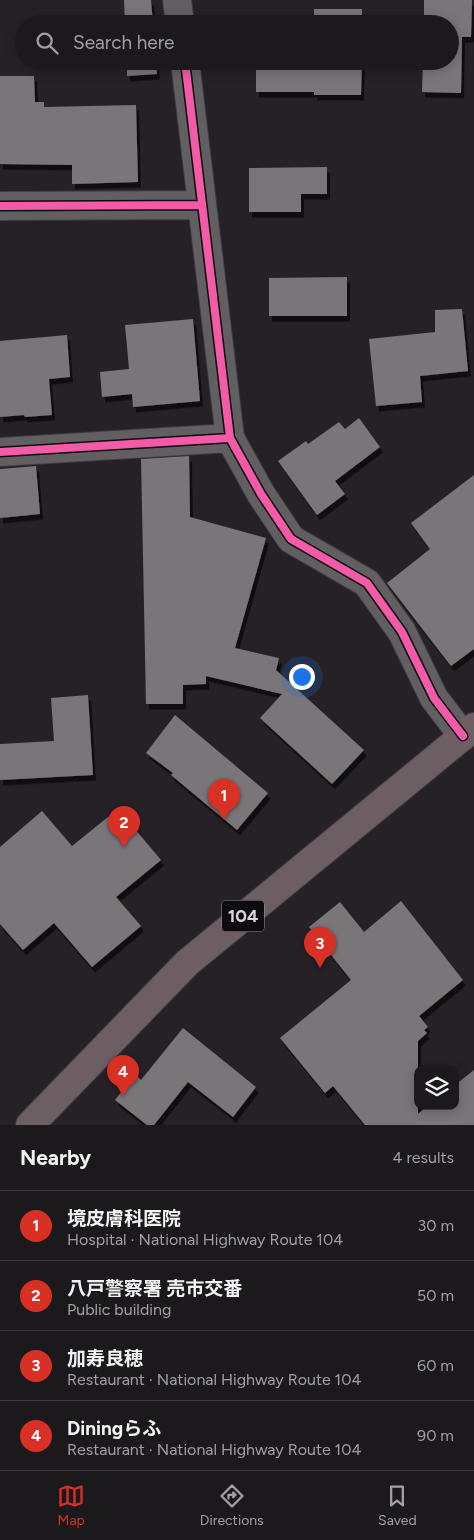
<!DOCTYPE html>
<meta charset="utf-8">
<style>
body{margin:0;font-family:Figtree,"Noto Sans JP",sans-serif;background:#292629;color:#f1f3f6}
.controls{position:absolute;right:15px;bottom:15px;display:grid;overflow:hidden;border-radius:10px;box-shadow:0 2px 12px #0003}
.controls button{width:45px;height:45px;display:grid;place-items:center;padding:0;border:0;border-bottom:1px solid #3a383b;background:#1c191c;color:#f1f3f6;font:25px sans-serif}
.you{position:absolute;left:301px;top:676px;width:18px;height:18px;margin:-12px;border:4px solid #fff;border-radius:50%;background:#1a73e8;box-shadow:0 0 0 8px #1a73e833}
.badge{display:grid;place-items:center;width:32px;height:32px;border-radius:50%;background:#d93025;color:#fff;font-size:16px;font-weight:700}
.pin{position:absolute;translate:-50% -41px;filter:drop-shadow(0 1px 2px #0008)}
.pin::after{content:'';position:absolute;top:26px;width:18px;height:15px;background:inherit;clip-path:polygon(0 0,100% 0,50% 100%)}
.list{margin:0;padding:0;list-style:none}
h2{display:flex;justify-content:space-between;align-items:center;height:65px;margin:0;padding:0 20px;font-size:21px}
h2 small{font-size:16px;font-weight:400;color:#a0a0a3}
.list li{display:grid;grid-template-columns:32px 1fr auto;gap:15px;align-items:center;box-sizing:border-box;height:70px;padding:0 20px;border-top:1px solid #3a383b}
.list b{display:block;font-size:19px;white-space:nowrap}
.list p{margin:0;font-size:16px;white-space:nowrap;color:#a0a0a3}
.list em{font-size:16px;font-style:normal;color:#a0a0a3}
.icon{flex:none;width:28px;height:28px;fill:none;stroke:currentColor;stroke-width:2;stroke-linecap:round;stroke-linejoin:round}
.map{position:relative;flex:none;width:474px;height:1125px;overflow:hidden}
.search{position:absolute;background:#1c191c;box-shadow:0 2px 12px #0003;left:15px;right:15px;top:15px;height:55px;display:flex;align-items:center;gap:12px;box-sizing:border-box;padding:0 18px;border-radius:28px;color:#a0a0a3;font-size:19px}
.sheet{height:345px;background:#1c191c}
nav{display:flex;justify-content:space-around;align-items:center;box-sizing:border-box;height:70px;border-top:1px solid #3a383b;background:#1c191c;font-size:14px;color:#a0a0a3}
nav a{display:grid;justify-items:center;gap:2px}
nav .on{color:#d93025}
.map>svg:first-child{display:block}
.building{fill:#797578;filter:url(#shadow)}
.lines{fill:none;stroke-linecap:round;stroke-linejoin:round}
.minor-casing{stroke:#403b40;stroke-width:30}
.highway-casing{stroke:#403b40;stroke-width:30}
.minor{stroke:#625f62;stroke-width:28}
.highway{stroke:#6c5e62;stroke-width:28}
.cycleway-casing{stroke:#0e0b0e;stroke-width:11}
.cycleway{stroke:#f35aa7;stroke-width:8}
.labels{text-anchor:middle;stroke-width:5;stroke-linejoin:round;paint-order:stroke}
.shield{fill:#0e0b0e;stroke:#9e989e;stroke-width:1}
.shield-label{font-size:18px;font-weight:bold;fill:#dbd5db}
</style>
<div class="map">
<svg width="474" height="1125" viewBox="0 0 474 1125">
<defs>
<filter id="shadow"><feDropShadow dx="3" dy="5.5" stdDeviation="0" flood-color="#0009"/></filter>
</defs>
<rect width="100%" height="100%" fill="#262126"/>
<path class="building" d="M 124,0 L 151,0 L 153,24 L 125,24 Z
M 424,0 L 472,0 L 471,37 L 462,37 L 461,93 L 422,92 L 423,61 L 450,61 L 450,24 L 424,24 Z
M 314,9 L 362,9 L 362,24 L 314,24 Z
M 127,61 L 156,61 L 157,74 L 127,76 Z
M 256,61 L 362,61 L 361,95 L 314,95 L 314,92 L 256,92 Z
M 0,76 L 34,76 L 35,102 L 44,102 L 44,107 L 136,105 L 138,182 L 72,184 L 72,165 L 0,164 Z
M 327,167 L 327,194 L 301,194 L 301,212 L 249,212 L 249,168 Z
M 347,277 L 347,316 L 269,316 L 269,278 Z
M 462,309 L 468,371 L 420,376 L 422,402 L 376,406 L 369,339 L 435,332 L 435,310 Z
M 193,319 L 200,401 L 133,407 L 132,394 L 102,397 L 100,372 L 129,369 L 125,325 Z
M 67,335 L 70,377 L 49,379 L 52,415 L 25,417 L 24,415 L 0,417 L 0,341 Z
M 359,418 L 380,447 L 335,481 L 345,494 L 317,515 L 278,461 L 306,441 L 308,444 L 339,422 L 345,429 Z
M 189,456 L 190,517 L 266,538 L 235,648 L 279,658 L 276,670 L 364,750 L 332,784 L 260,718 L 282,694 L 206,676 L 206,684 L 183,685 L 183,704 L 146,704 L 141,459 Z
M 36,466 L 40,514 L 0,518 L 0,469 Z
M 474,475 L 474,649 L 451,666 L 387,583 L 430,549 L 411,523 Z
M 88,695 L 93,775 L 0,780 L 0,744 L 54,741 L 51,698 Z
M 175,715 L 268,793 L 237,830 L 171,775 L 173,773 L 146,753 Z
M 118,809 L 161,860 L 116,897 L 141,926 L 92,967 L 54,923 L 23,950 L 0,924 L 0,847 L 42,811 L 72,846 Z
M 401,901 L 463,980 L 419,1016 L 428,1027 L 424,1030 L 427,1033 L 418,1041 L 418,1114 L 428,1106 L 455,1106 L 455,1085 L 474,1070 L 474,1125 L 365,1125 L 333,1086 L 325,1093 L 280,1038 L 351,980 L 309,927 L 340,902 L 364,932 Z
M 183,1028 L 256,1087 L 233,1117 L 188,1082 L 154,1125 L 147,1125 L 115,1100 L 135,1074 L 141,1080 Z"/>
<g class="lines">
<g class="minor-casing">
<path id="minor" d="M 177,0 L 180,24
M 0,206 L 202,205
M 230,438 L 261,494 L 291,539 L 367,583 L 402,632 L 434,698 L 463,736
M 0,452 L 230,438 L 185,61"/>
</g>
<g class="highway-casing">
<path id="highway" d="M 30,1125 L 187,963 L 474,727"/>
</g>
<use href="#minor" class="minor"/>
<use href="#highway" class="highway"/>
<g class="cycleway-casing">
<path id="cycleway" d="M 0,206 L 202,205
M 230,438 L 261,494 L 291,539 L 367,583 L 402,632 L 434,698 L 463,736
M 0,452 L 230,438 L 185,61"/>
</g>
<use href="#cycleway" class="cycleway"/>
</g>
<g class="labels">
<rect class="shield" x="222" y="900.5" width="42" height="31" rx="4"/>
<g class="shield-label">
<text x="243" y="922">104</text>
</g>
</g>
</svg>
<div class="controls">
<button><svg class="icon" aria-label="layers" viewBox="0 0 24 24"><path d="M12 4l9 5-9 5-9-5zM3 14l9 5 9-5"/></svg></button>
</div>
<div class="you"></div>
<div class="pin badge" style="left:224px;top:820px">1</div>
<div class="pin badge" style="left:124px;top:847px">2</div>
<div class="pin badge" style="left:320px;top:968px">3</div>
<div class="pin badge" style="left:123px;top:1096px">4</div>
<div class="search"><svg class="icon" aria-label="search" viewBox="0 0 24 24"><circle cx="10" cy="10" r="6"/><path d="M15 15l6 6"/></svg>Search here</div>
</div>
<section class="sheet">
<h2>Nearby<small>4 results</small></h2>
<ul class="list">
<li><span class="badge">1</span><div><b>境皮膚科医院</b><p>Hospital · National Highway Route 104</p></div><em>30 m</em></li>
<li><span class="badge">2</span><div><b>八戸警察署 売市交番</b><p>Public building</p></div><em>50 m</em></li>
<li><span class="badge">3</span><div><b>加寿良穂</b><p>Restaurant · National Highway Route 104</p></div><em>60 m</em></li>
<li><span class="badge">4</span><div><b>Diningらふ</b><p>Restaurant · National Highway Route 104</p></div><em>90 m</em></li>
</ul>
</section>
<nav>
<a class="on"><svg class="icon" aria-label="map" viewBox="0 0 24 24"><path d="M3 6l6-2 6 2 6-2v14l-6 2-6-2-6 2zM9 4v14M15 6v14"/></svg>Map</a>
<a><svg class="icon" aria-label="directions" viewBox="0 0 24 24"><path d="M12 3l9 9-9 9-9-9zM9 14v-3h6M13 9l2 2-2 2"/></svg>Directions</a>
<a><svg class="icon" aria-label="saved" viewBox="0 0 24 24"><path d="M7 4h10v16l-5-4-5 4z"/></svg>Saved</a>
</nav>
